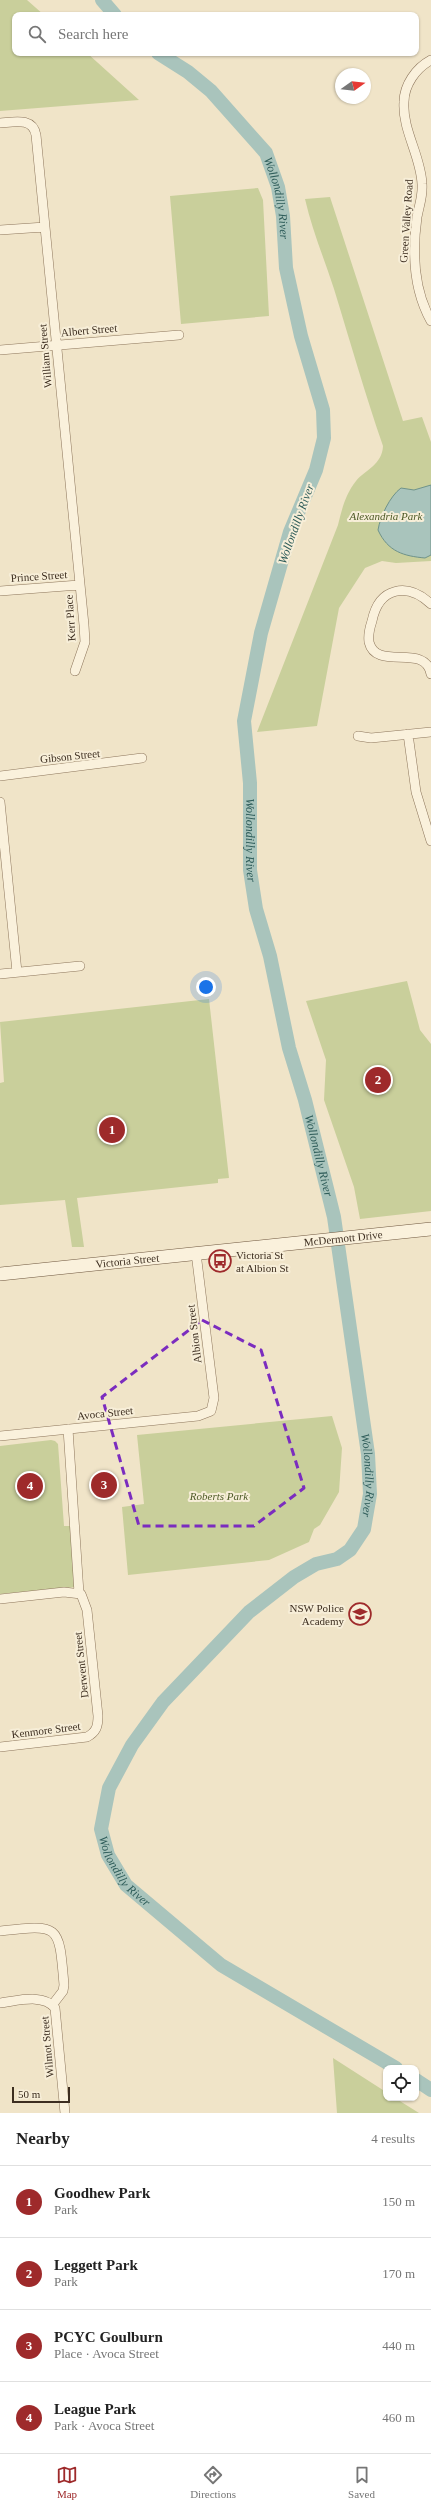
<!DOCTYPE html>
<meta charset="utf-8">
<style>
body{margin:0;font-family:"Times New Roman",serif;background:#f6f6f6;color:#222}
.controls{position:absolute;right:12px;bottom:12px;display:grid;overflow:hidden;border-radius:8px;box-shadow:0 1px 3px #0004}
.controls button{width:36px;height:36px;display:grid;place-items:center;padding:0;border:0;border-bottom:1px solid #e0e0e0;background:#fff;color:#222;font:20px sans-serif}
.compass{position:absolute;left:335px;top:68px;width:36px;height:36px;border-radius:50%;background:#fff;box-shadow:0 1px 3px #0004;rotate:75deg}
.scale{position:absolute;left:12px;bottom:10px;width:58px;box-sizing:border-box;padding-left:4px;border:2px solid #3d2e20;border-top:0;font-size:11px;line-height:14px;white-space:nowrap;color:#3d2e20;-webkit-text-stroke:3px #f7eed8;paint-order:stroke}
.you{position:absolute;left:206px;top:987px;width:14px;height:14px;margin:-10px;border:3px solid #fff;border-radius:50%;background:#1a73e8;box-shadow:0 0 0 6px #1a73e833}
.badge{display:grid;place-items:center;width:26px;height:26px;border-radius:50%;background:#9e2a2b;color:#fff;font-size:13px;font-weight:700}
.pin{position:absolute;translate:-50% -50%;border:2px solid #fff;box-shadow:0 1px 4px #0006}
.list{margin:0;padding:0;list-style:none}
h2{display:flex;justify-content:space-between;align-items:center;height:52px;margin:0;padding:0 16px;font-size:17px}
h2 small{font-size:13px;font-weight:400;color:#767676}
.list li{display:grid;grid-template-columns:26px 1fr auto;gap:12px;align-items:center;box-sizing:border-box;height:72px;padding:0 16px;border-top:1px solid #e0e0e0}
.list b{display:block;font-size:15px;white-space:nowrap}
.list p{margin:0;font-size:13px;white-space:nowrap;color:#767676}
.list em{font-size:13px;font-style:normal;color:#767676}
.icon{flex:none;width:22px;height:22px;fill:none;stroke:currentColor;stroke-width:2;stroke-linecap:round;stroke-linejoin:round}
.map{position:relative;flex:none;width:431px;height:2113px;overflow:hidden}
.search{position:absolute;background:#fff;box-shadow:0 1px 3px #0004;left:12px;right:12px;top:12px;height:44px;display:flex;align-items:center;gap:10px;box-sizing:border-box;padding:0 14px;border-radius:8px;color:#767676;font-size:15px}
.sheet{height:340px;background:#fff}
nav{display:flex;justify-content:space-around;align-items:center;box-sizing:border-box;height:56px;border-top:1px solid #e0e0e0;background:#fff;font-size:11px;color:#767676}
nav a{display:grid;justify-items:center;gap:2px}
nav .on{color:#9e2a2b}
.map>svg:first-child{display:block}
.green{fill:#c9cf9b}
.water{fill:#a9c4bc;stroke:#6f938a}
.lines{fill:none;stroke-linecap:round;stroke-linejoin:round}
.river{stroke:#a9c4bc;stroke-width:14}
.minor-casing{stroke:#8d765c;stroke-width:10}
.secondary-casing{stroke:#6f573f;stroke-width:14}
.minor{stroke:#faf1dc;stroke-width:9}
.secondary{stroke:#faf1dc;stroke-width:13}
.marked{fill:none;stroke:#7b2cbf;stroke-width:3;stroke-dasharray:8 5;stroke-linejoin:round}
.labels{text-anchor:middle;stroke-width:4;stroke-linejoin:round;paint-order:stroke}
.street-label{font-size:11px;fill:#3d2e20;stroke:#f7eed8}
.park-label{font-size:11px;font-style:italic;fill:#4d5a26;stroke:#f7eed8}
.poi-label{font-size:11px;fill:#3d2e20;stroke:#f7eed8;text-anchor:start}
.water-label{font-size:12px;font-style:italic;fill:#2f5d5a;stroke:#f7eed8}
</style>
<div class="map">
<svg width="431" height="2113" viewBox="0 0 431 2113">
<rect width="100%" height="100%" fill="#f0e4c8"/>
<path class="green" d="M 0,0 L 27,0 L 44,15 L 15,15 L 15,53 L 87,53 L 139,100 L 0,111 Z
M 258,188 L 263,200 L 269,316 L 181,324 L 170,196 Z
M 330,197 L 403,421 L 422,417 L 431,442 L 431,561 L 396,563 L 382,561 L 365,568 L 339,608 L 317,726 L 257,732 L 338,525 C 342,509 345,495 356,481 C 366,469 382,465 383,446 C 365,394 350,341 334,289 C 324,258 312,230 305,199 Z
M 407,981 L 420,1030 L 431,1044 L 431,1211 L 360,1219 L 354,1187 L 324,1100 L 326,1060 L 306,1001 Z
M 209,999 L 229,1178 L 218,1179 L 218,1183 L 77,1198 L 84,1247 L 72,1247 L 65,1200 L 0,1205 L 0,1083 L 4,1082 L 0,1022 Z
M 332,1416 L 342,1448 L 339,1492 L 320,1525 L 314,1529 L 309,1542 L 269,1560 L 128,1575 L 122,1507 L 144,1504 L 137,1435 Z
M 51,1440 L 55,1441 L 58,1444 L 64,1526 L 72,1526 L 75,1587 L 0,1594 L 0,1446 Z
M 333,2058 L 386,2092 L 386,2098 L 395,2098 L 419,2113 L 337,2113 Z"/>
<path class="water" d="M 431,485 L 431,555 L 425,558 C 404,556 388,552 378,530 C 380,517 390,496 401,488 L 414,490 Z"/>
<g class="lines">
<g class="river">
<path d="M 102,0 L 115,15"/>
<path id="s1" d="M 158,53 L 188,72 L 211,91 L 266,153 L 278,187 L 283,216 L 286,268 L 301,336 L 323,410 L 324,438 L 316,470 L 290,532 L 261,633 L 244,721 L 250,783 L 250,870 L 256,909 L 270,956 L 289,1048 L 305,1100 L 334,1217 L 368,1454 L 370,1494 L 364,1529 L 350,1550 L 337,1559 L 316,1564 L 294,1577 L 249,1612 L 163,1702 L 132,1745 L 109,1788 L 101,1829 L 108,1855 L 126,1885 L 221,1965 L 396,2068"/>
<path d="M 416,2080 L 431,2090"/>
</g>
<g class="minor-casing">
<path id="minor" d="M 431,60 C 416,68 404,85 404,102 C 402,130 421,156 422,184 C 423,196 419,206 417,217 C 412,253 413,289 431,321
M 0,123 C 14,122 33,117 36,135 L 84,625 L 85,642 L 75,671
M 0,230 L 45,227
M 0,350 L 179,335
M 0,591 L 79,585
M 431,604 C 407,582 379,587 372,621 C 370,627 368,635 369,642 C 376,672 425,642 431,674
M 408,734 L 416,792 L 431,841
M 358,736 L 371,738 L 431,732
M 0,776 L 142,758
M 0,802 L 17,972
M 0,974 L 80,966
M 68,1429 L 79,1593
M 0,1436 L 198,1416 L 211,1411 L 214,1398 L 196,1253
M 0,1599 L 64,1592 L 81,1594 L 87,1610 L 98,1716 C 98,1727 96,1732 87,1737 L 0,1747
M 0,1931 C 60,1924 59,1924 64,1985 L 63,1991 L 53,2004
M 0,2003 C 17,2001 43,1993 55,2008 L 65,2113"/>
</g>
<g class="secondary-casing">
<g id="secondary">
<path id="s2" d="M 0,1274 L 431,1229"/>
</g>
</g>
<use href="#minor" class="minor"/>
<use href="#secondary" class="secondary"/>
</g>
<path class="marked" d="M 202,1320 L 261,1350 L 304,1488 L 254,1526 L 139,1526 L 102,1397 Z"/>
<defs>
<g id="bus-ring" transform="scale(1.15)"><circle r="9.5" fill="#f7eed8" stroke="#9e2a2b" stroke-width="1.5"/><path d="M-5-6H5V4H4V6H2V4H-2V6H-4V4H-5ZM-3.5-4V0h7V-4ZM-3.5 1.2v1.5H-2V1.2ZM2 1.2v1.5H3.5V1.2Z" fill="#9e2a2b"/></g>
<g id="university-ring" transform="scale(1.15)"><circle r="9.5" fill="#f7eed8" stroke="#9e2a2b" stroke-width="1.5"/><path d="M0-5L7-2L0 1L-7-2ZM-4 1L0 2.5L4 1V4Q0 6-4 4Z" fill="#9e2a2b"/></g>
</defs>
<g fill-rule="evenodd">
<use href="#bus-ring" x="220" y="1261"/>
<use href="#university-ring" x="360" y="1614"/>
</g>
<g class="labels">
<g class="street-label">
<text transform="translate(406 221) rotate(-86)" y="4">Green Valley Road</text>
<text transform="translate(89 330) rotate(-5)" y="4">Albert Street</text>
<text transform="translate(45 356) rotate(-95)" y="4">William Street</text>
<text transform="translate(39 576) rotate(-4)" y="4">Prince Street</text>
<text transform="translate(70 618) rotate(-94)" y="4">Kerr Place</text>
<text transform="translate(70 756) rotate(-6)" y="4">Gibson Street</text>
<text dy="4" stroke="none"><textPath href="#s2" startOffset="345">McDermott Drive</textPath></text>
<text dy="4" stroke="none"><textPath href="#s2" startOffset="128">Victoria Street</textPath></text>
<text transform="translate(194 1334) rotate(-97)" y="4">Albion Street</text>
<text transform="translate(105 1413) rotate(-6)" y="4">Avoca Street</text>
<text transform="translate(81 1665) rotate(-96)" y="4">Derwent Street</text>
<text transform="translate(46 1730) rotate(-7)" y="4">Kenmore Street</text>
<text transform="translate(47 2047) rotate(-95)" y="4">Wilmot Street</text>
</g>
<g class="park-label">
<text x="386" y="520">Alexandria Park</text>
<text x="219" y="1500">Roberts Park</text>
</g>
<g class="poi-label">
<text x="236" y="1259">Victoria St<tspan x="236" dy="13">at Albion St</tspan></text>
<text x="344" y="1612" text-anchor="end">NSW Police<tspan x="344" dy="13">Academy</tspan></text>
</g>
<g class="water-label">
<text dy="4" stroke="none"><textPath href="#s1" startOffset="195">Wollondilly River</textPath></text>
<text transform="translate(296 524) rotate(-70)" y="4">Wollondilly River</text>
<text dy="4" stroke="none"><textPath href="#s1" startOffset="855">Wollondilly River</textPath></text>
<text dy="4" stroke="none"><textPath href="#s1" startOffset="1179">Wollondilly River</textPath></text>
<text dy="4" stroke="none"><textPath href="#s1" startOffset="1503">Wollondilly River</textPath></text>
<text dy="4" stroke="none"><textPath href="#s1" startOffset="2020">Wollondilly River</textPath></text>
</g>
</g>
</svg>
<div class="controls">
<button><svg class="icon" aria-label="locate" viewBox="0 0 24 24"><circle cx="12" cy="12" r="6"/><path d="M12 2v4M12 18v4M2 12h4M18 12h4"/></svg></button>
</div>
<svg class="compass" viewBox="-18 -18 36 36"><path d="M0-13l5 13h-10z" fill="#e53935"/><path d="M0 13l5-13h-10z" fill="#767676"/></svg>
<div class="scale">50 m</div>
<div class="you"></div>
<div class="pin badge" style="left:112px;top:1130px">1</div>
<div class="pin badge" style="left:378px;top:1080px">2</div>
<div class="pin badge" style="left:104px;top:1485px">3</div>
<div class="pin badge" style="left:30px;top:1486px">4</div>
<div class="search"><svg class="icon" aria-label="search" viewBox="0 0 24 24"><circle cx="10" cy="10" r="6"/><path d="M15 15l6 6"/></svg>Search here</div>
</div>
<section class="sheet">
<h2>Nearby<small>4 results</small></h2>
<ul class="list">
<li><span class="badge">1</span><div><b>Goodhew Park</b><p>Park</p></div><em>150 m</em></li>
<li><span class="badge">2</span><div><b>Leggett Park</b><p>Park</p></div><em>170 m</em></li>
<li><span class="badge">3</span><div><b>PCYC Goulburn</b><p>Place · Avoca Street</p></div><em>440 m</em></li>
<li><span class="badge">4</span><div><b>League Park</b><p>Park · Avoca Street</p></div><em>460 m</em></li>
</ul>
</section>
<nav>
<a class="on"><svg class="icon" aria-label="map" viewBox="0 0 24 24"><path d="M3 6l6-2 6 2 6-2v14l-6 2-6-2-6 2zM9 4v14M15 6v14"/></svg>Map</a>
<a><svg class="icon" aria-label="directions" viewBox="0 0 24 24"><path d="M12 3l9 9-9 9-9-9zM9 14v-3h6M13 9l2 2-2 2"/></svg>Directions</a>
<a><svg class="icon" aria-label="saved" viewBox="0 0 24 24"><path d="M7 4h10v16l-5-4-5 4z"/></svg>Saved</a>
</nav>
